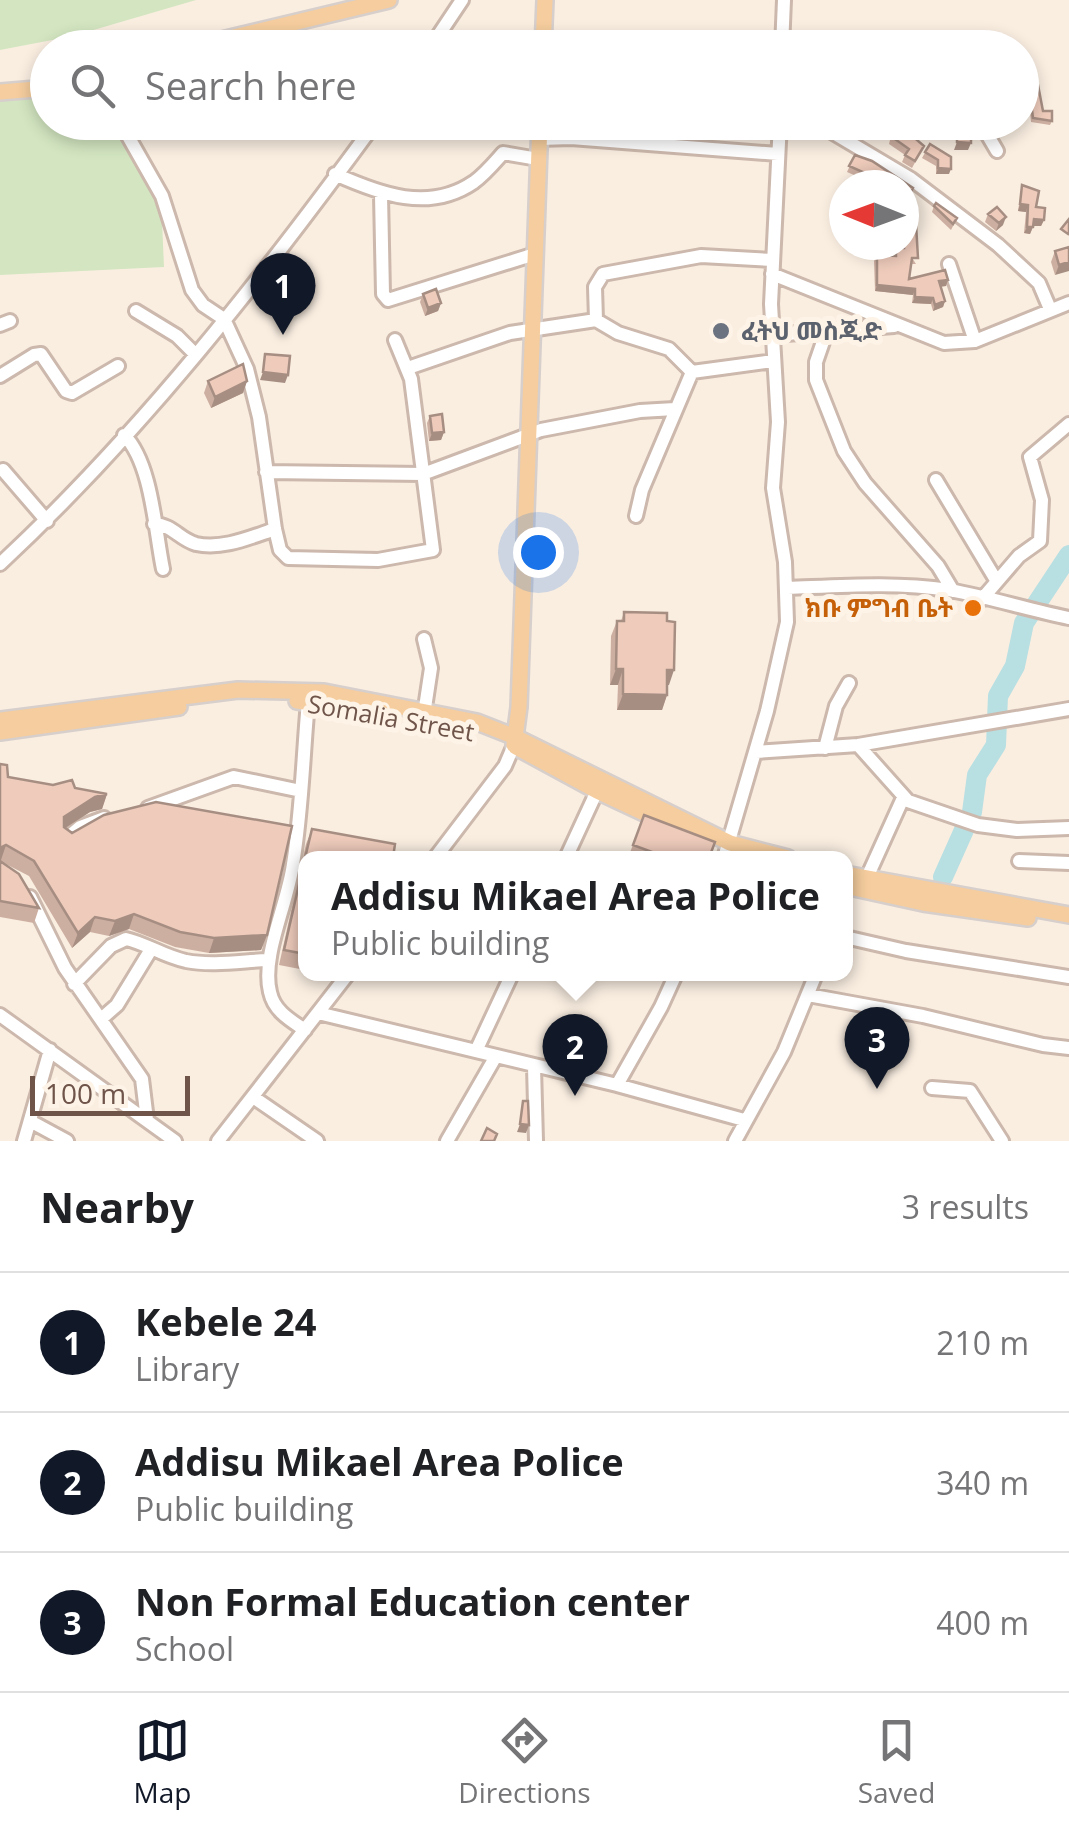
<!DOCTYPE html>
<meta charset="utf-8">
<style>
body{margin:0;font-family:"Open Sans","Noto Sans Ethiopic",sans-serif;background:#f2f2f2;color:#202124}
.compass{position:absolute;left:829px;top:170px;width:90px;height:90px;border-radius:50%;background:#fff;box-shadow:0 5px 15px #0003;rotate:271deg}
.scale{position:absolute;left:30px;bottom:25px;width:160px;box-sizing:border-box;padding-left:10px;border:5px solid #6f544a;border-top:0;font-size:28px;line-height:35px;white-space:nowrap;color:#6f544a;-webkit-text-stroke:8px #fef3e7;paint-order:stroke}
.you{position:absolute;left:538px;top:552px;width:35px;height:35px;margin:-25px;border:8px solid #fff;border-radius:50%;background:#1a73e8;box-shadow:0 0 0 15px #1a73e833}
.badge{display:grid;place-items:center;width:65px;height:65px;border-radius:50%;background:#111827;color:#fff;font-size:32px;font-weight:700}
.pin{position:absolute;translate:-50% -82px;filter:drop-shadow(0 2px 5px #0008)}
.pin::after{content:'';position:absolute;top:52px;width:35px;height:30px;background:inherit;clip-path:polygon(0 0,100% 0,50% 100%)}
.popup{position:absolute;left:298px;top:851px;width:555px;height:130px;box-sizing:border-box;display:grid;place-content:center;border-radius:20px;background:#fff;filter:drop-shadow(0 2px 8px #0005);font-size:32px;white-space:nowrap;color:#757577}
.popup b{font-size:38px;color:#202124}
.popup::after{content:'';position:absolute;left:50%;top:100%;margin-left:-20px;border:20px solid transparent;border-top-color:#fff}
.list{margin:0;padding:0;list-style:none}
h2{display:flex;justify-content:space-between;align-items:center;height:130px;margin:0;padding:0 40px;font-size:42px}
h2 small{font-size:32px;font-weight:400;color:#757577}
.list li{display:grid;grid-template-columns:65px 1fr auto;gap:30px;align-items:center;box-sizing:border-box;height:140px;padding:0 40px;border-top:2px solid #e0e0e0}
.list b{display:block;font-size:38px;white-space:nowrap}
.list p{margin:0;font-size:32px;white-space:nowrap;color:#757577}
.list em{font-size:32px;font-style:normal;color:#757577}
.icon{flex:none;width:55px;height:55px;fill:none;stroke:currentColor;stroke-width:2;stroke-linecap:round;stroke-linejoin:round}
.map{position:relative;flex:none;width:1069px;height:1141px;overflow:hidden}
.search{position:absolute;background:#fff;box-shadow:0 5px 15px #0003;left:30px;right:30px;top:30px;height:110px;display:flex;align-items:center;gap:25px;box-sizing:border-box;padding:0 35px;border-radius:55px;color:#757577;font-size:38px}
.sheet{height:550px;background:#fff}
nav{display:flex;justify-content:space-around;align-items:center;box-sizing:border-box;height:140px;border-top:2px solid #e0e0e0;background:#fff;font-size:28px;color:#757577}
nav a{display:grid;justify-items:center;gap:5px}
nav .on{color:#111827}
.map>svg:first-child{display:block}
.green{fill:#d3e6c1}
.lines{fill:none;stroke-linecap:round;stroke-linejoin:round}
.river{stroke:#b8dfe2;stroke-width:20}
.minor-casing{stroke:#ccb8ac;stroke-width:18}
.major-casing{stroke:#d7cfcc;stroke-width:20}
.minor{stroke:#fff;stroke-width:12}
.major{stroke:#f5cd9e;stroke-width:15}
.wall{fill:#cdafa1}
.shaded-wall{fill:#a78e83}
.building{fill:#eecbbb;stroke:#a78e83;stroke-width:2.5}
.worship-dot{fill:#6b7280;stroke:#fef3e7;stroke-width:4}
.food-dot{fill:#e8710a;stroke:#fef3e7;stroke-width:4}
.labels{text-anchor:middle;stroke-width:10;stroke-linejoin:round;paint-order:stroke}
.worship-label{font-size:25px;font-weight:bold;fill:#5b616d;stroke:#fef3e7;text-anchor:start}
.food-label{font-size:25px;font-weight:bold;fill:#c56008;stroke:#fef3e7;text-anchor:end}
.street-label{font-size:25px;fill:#6f544a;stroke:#fef3e7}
</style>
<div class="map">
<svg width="1069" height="1141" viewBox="0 0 1069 1141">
<rect width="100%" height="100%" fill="#faeee1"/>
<path class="green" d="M 0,0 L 196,0 L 73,36 L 0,50 Z
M 47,94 L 48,122 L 119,123 L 161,197 L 164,267 L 0,275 L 0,101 Z"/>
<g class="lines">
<path class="river" d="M 943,877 L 972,812 L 977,775 L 996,745 L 998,696 L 1015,666 L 1024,623 L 1069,555"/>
<g class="minor-casing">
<path id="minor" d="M 430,48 L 462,0
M 782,48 L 784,0
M 120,122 L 162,196 L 192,290 L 203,305 L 224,319 L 247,369 L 259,417 L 275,529 L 280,550 L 288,558 L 378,560 L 433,550 L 411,379 L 395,340
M 815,122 L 911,179 L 998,245 L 1039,283 L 1050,309
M 980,122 L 997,151
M 539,139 L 571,138 L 778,154
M 335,174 C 380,194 429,213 474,182 C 485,174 494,163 503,153 L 538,159
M 381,195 L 383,294 L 388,300 L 535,254
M 949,264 L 975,341
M 772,274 L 944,343 L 975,341 L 1069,303
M 136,311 L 177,336 L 195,354
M 596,320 L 595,287 L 603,274 L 701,256 L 773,260
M 0,325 L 10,321
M 826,333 L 816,362 L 816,380 L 844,451 L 865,483 L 938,566 L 953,591
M 772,335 L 894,326
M 408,368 L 510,333 L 596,320 L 618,333 L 669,349 L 692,372
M 692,372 L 773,361
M 0,376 L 34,355 L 41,354 L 66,391 L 72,393 L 118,366
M 124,435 C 152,463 155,531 163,569
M 3,470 L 47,521
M 266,472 L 423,474 L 541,430 L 640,411 L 675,409
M 936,480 L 996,580
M 636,516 L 642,490 L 692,372
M 154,524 C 173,525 179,539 196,544 C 222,550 251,537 275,529
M 0,564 C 141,433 262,278 376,122
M 788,588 C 842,586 895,582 949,590 C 989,597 1029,610 1069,618
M 982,599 L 1019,556 L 1040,541 L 1042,500 L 1030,457 L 1069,424
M 423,721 L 431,668 L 424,639
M 858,745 L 908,801 L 978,825 L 1017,830 L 1069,828
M 825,748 L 836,706 L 849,683
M 756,752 L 858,745 L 1069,709
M 148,808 L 234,777 L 301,791
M 67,838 L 80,827 L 104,818
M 435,858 L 505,766 L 514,745
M 566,858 L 597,791
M 724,858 L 767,711 L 787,622 L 785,562 L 773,488 L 778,422 L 771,304 L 780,122
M 1019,861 L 1069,863
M 865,882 L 903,798
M 30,897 L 65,968 L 142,1079 L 147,1120
M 845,937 L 906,951 L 1069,977
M 74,984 L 111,946 L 126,939 C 145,943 163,956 186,961 C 212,966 242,961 267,960
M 808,995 L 923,1016 L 1043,1045 L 1069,1048
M 318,1013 L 617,1085 L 744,1120
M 0,1015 L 175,1141
M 101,1019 L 117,1005 L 150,951
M 305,1030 C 290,1020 274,1011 270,992 C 261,956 288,903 293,864 C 302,810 303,756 308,702
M 476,1051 L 512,974
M 534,1067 L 536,1141
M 617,1085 L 661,1007 L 676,974
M 932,1088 L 970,1091 L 1002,1141
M 253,1097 L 317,1141
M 30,1121 L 67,1141
M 24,1141 L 50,1050
M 218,1141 L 348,974
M 447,1141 L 496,1056
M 735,1141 L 784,1052 L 816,974"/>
</g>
<g class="major-casing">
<path id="major" d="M 188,48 L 389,0
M 543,48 L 545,0
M 0,92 L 48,88
M 297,701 L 353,708
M 0,720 L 238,690 L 324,692 L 477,722 L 515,737 L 730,843 L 788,858
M 0,732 L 179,707
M 514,745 L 519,707 L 540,122
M 516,747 L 597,791 L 678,829
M 845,874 L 1069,915
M 845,886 L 923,903 L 1028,918"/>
</g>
<use href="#minor" class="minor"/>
<use href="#major" class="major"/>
</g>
<path class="wall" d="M 1029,86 L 1043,111 L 1052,121 L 1050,125 L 1031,122 L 1028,90 Z
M 855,122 L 898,122 L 897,124 L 924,146 L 912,168 L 902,162 L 905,155 L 889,144 L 890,140 L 869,127 L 865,132 Z
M 930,144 L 949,174 L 936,174 L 936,166 L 922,158 Z
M 855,155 L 872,161 L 913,188 L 904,206 L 904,185 L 868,185 L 870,182 L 847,172 Z
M 1022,185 L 1044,220 L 1041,226 L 1033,226 L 1030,234 L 1024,233 L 1026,212 L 1018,211 Z
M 934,206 L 957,218 L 951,230 L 932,212 Z
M 988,214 L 1003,225 L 996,231 L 985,222 Z
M 902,245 L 904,245 L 916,264 L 911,264 L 909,279 L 948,280 L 946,286 L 940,287 L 945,301 L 943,307 L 933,311 L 931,304 L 912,303 L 913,295 L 875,291 L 874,261 L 877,255 L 894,256 L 896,248 L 902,248 Z
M 1069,247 L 1055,275 L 1051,262 L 1055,251 Z
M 423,294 L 441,303 L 438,311 L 425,316 L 420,302 Z
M 208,381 L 247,381 L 243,393 L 211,408 L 204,393 Z
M 430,416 L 444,432 L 441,440 L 429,441 L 427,423 Z
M 624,612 L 669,685 L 667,685 L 667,695 L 662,710 L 617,710 L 618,685 L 610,685 L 611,636 L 617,621 L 621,621 Z
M 8,777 L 107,794 L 102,809 L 90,812 L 65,828 L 267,935 L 261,950 L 209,953 L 175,947 L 129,929 L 109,936 L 90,932 L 72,948 L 29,876 L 0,861 Z
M 644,815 L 709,858 L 628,858 Z
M 312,829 L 305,858 L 305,970 L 279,965 L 306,844 Z
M 0,861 L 39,908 L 34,923 L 0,917 Z
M 357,974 L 371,974 L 369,981 L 357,979 Z"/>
<path class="shaded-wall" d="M 957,142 L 971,143 L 968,150 L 954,150 Z
M 938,168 L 951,169 L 949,174 L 936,174 Z
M 1020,204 L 1028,205 L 1026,212 L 1018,211 Z
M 1006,217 L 1003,225 L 996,231 L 999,223 Z
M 1034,219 L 1044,220 L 1041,226 L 1032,226 Z
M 1027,227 L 1033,227 L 1030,234 L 1024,233 Z
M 1069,262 L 1069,271 L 1055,275 L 1059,265 Z
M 948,280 L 946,286 L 936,287 L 939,281 Z
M 877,285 L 915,289 L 913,295 L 875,291 Z
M 915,297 L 933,298 L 931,304 L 912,303 Z
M 945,301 L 943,307 L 933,311 L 935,305 Z
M 441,303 L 438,311 L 425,316 L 428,308 Z
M 263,372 L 288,375 L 285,383 L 260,380 Z
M 247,381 L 243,393 L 211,408 L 215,397 Z
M 444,432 L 441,440 L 429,441 L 432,433 Z
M 616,669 L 623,669 L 618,685 L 610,685 Z
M 667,670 L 674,670 L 669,685 L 662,686 Z
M 623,694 L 667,695 L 662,710 L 617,710 Z
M 107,794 L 102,809 L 90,812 L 59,832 L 64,817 L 95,797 Z
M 6,845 L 1,860 L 0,861 L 0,848 Z
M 134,914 L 129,929 L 109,936 L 115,921 Z
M 95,917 L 90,932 L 72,948 L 78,933 Z
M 267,935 L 261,950 L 209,953 L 214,938 Z
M 520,1124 L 529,1125 L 526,1133 L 517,1132 Z"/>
<path class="building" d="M 1038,85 L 1043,111 L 1052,111 L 1052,121 L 1033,118 L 1029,86 Z
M 875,122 L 896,122 L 924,146 L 915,161 L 905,155 L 909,149 L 892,137 L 894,134 Z
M 957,131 L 971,131 L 971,143 L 957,142 Z
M 930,144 L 951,157 L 951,169 L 938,168 L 938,160 L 925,152 Z
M 855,155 L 872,161 L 913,188 L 904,204 L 904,185 L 871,185 L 869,183 L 874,177 L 849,166 Z
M 1022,185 L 1039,191 L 1036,207 L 1045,208 L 1044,220 L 1034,219 L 1033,227 L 1027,227 L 1028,205 L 1020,204 Z
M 936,203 L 957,218 L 953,224 L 934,206 Z
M 997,207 L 1006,217 L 999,223 L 988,214 Z
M 1069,219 L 1069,232 L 1068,234 L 1061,229 Z
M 904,224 L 916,224 L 918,258 L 912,258 L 909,279 L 945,270 L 948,280 L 939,281 L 945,301 L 935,305 L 933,298 L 915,297 L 915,289 L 877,285 L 877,255 L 896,256 L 896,248 L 904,248 Z
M 1069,247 L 1069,262 L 1059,265 L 1055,251 Z
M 436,289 L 441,303 L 428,308 L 423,294 Z
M 265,354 L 290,356 L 288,375 L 263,372 Z
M 243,364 L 247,381 L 215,397 L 208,381 Z
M 442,414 L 444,432 L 432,433 L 430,416 Z
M 624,612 L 667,613 L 667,621 L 675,622 L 674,670 L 667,670 L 667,695 L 623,694 L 623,669 L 616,669 L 617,621 L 624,621 Z
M 0,764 L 7,765 L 8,777 L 53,785 L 72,780 L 75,788 L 107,794 L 95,797 L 64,817 L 64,827 L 72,833 L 104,815 L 156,802 L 292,826 L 267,935 L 214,938 L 180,932 L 134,914 L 115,921 L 95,917 L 78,933 L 34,861 L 6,845 L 0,848 Z
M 644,815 L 715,842 L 709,858 L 668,858 L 633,845 Z
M 312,829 L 395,844 L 393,858 L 305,858 Z
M 305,858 L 305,954 L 284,950 Z
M 0,861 L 19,874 L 39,908 L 0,901 Z
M 523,1101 L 528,1101 L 529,1125 L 520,1124 Z
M 487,1128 L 497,1134 L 494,1141 L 481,1141 Z"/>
<circle class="worship-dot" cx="721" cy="331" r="10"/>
<circle class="food-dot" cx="973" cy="608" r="10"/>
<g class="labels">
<g class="worship-label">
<text x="741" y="340">ፈትህ መስጂድ</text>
</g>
<g class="food-label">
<text x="953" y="617">ክቡ ምግብ ቤት</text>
</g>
<g class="street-label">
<text transform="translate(391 718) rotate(10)" y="9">Somalia Street</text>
</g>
</g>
</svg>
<svg class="compass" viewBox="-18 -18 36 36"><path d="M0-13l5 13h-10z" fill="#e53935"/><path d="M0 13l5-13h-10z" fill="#757577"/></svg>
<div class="scale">100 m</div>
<div class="you"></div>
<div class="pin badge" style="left:283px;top:335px">1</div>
<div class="pin badge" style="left:575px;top:1096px">2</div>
<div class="popup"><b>Addisu Mikael Area Police</b>Public building</div>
<div class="pin badge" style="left:877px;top:1089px">3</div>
<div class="search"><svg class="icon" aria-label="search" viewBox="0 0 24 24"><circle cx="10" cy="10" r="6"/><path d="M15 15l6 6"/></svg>Search here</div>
</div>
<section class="sheet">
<h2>Nearby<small>3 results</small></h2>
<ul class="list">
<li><span class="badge">1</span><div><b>Kebele 24</b><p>Library</p></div><em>210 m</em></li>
<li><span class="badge">2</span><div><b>Addisu Mikael Area Police</b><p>Public building</p></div><em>340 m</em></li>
<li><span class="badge">3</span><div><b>Non Formal Education center</b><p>School</p></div><em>400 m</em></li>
</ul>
</section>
<nav>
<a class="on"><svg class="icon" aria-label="map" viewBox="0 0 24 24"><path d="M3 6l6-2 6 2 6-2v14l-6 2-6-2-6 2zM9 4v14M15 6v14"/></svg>Map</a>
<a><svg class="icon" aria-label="directions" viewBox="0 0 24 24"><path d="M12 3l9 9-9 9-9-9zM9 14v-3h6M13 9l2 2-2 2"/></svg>Directions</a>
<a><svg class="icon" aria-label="saved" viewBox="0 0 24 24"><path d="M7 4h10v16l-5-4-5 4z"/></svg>Saved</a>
</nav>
